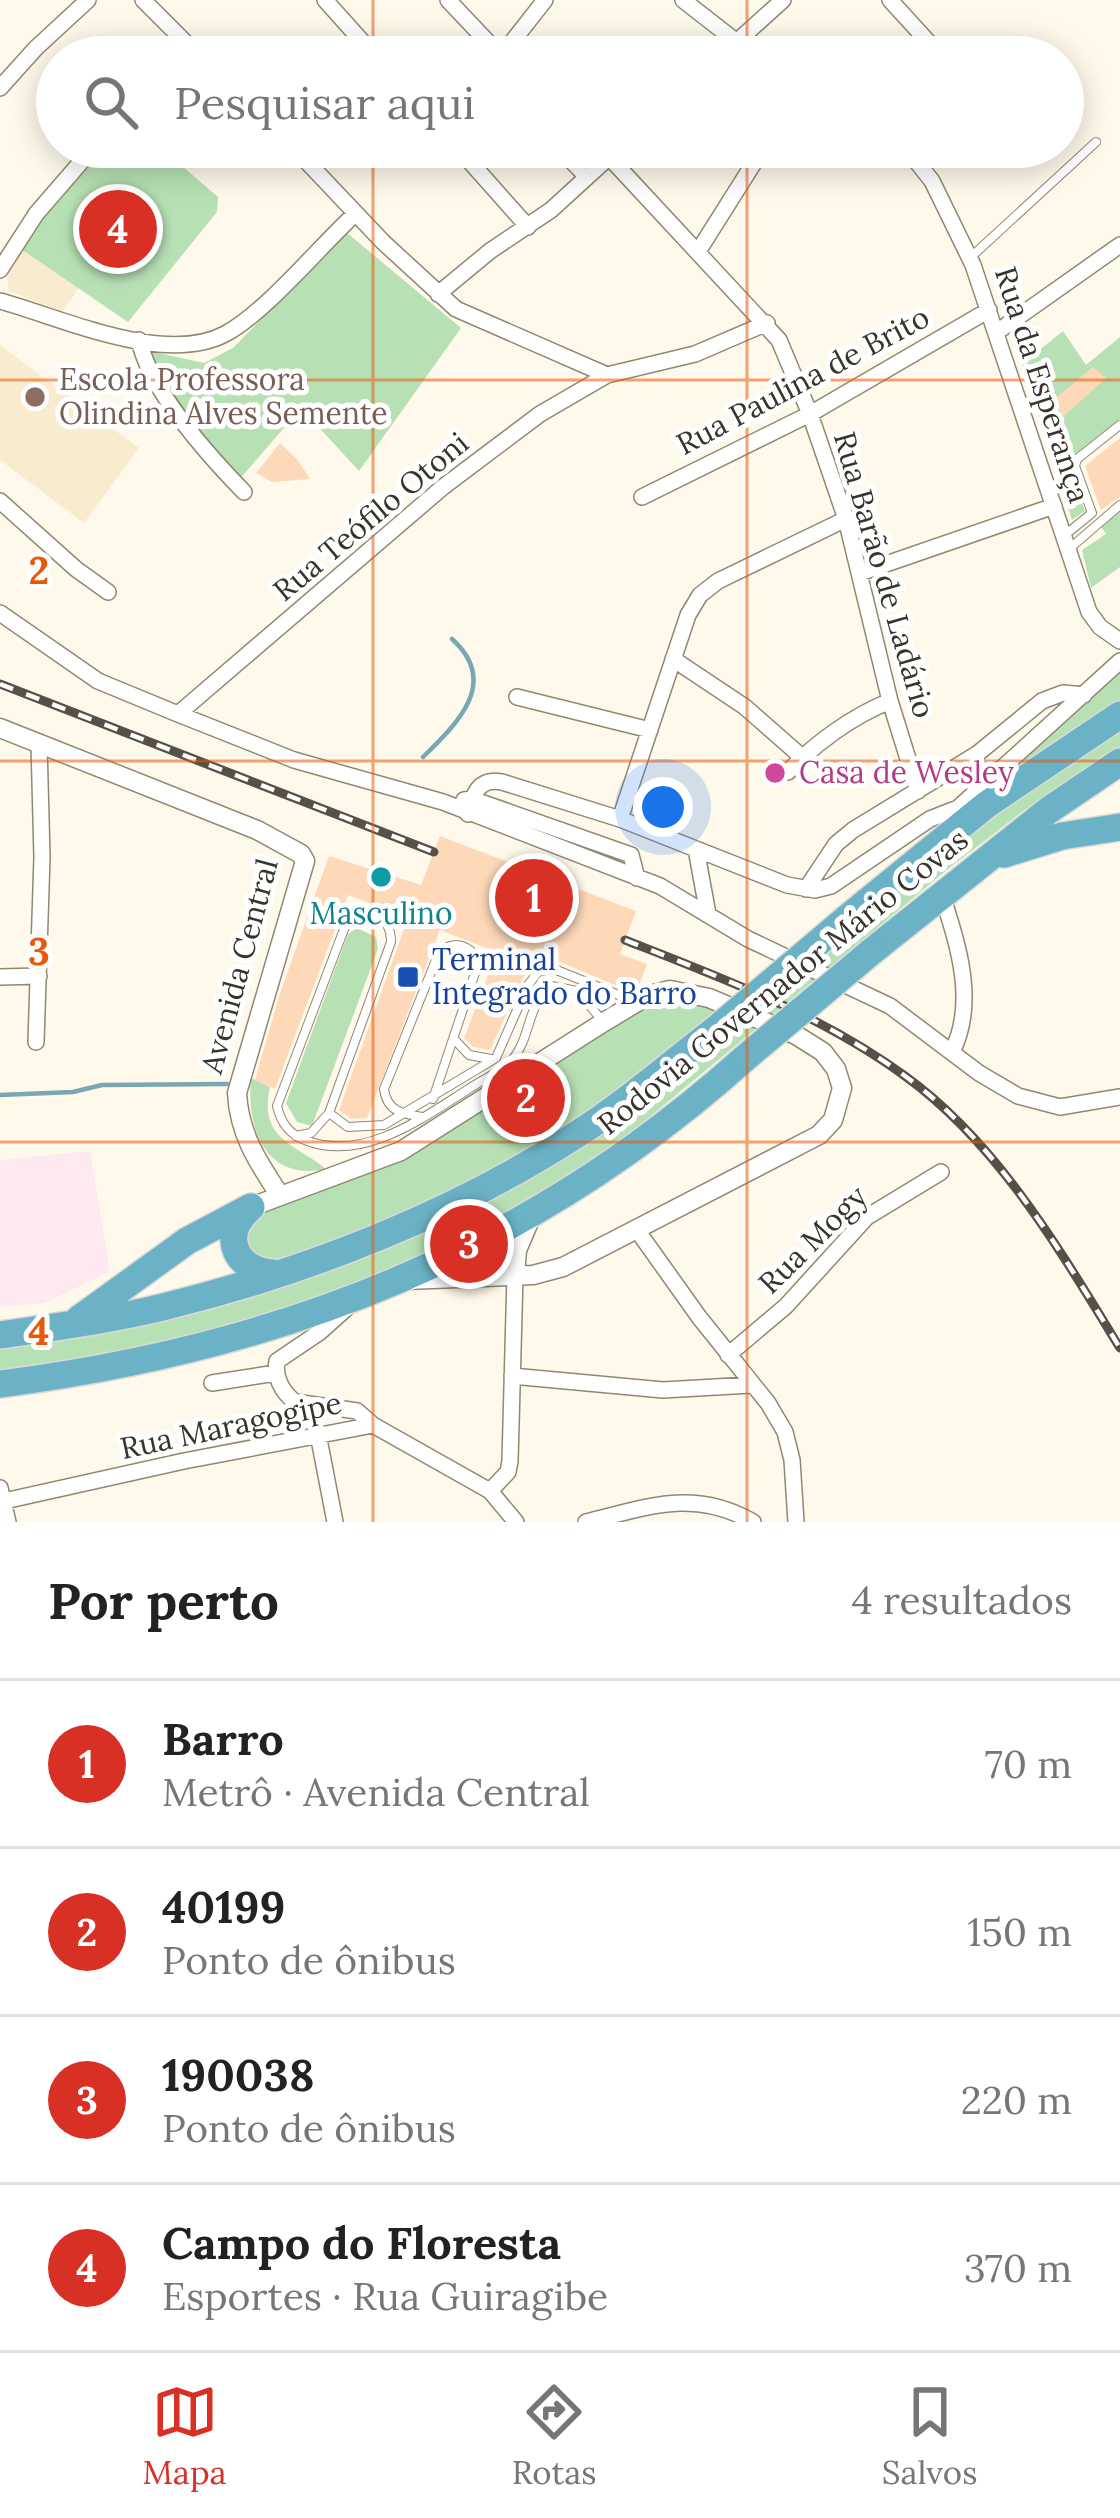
<!DOCTYPE html>
<html lang="pt">
<meta charset="utf-8">
<style>
body{margin:0;font-family:Lora,serif;background:#f2f2f2;color:#222}
.you{position:absolute;left:663px;top:807px;width:42px;height:42px;margin:-30px;border:9px solid #fff;border-radius:50%;background:#1a73e8;box-shadow:0 0 0 18px #1a73e833}
.badge{display:grid;place-items:center;width:78px;height:78px;border-radius:50%;background:#d93025;color:#fff;font-size:39px;font-weight:700}
.pin{position:absolute;translate:-50% -50%;border:6px solid #fff;box-shadow:0 3px 12px #0006}
.list{margin:0;padding:0;list-style:none}
h2{display:flex;justify-content:space-between;align-items:center;height:156px;margin:0;padding:0 48px;font-size:51px}
h2 small{font-size:39px;font-weight:400;color:#767676}
.list li{display:grid;grid-template-columns:78px 1fr auto;gap:36px;align-items:center;box-sizing:border-box;height:168px;padding:0 48px;border-top:3px solid #e0e0e0}
.list b{display:block;font-size:45px;white-space:nowrap}
.list p{margin:0;font-size:39px;white-space:nowrap;color:#767676}
.list em{font-size:39px;font-style:normal;color:#767676}
.icon{flex:none;width:66px;height:66px;fill:none;stroke:currentColor;stroke-width:2;stroke-linecap:round;stroke-linejoin:round}
.map{position:relative;flex:none;width:1120px;height:1522px;overflow:hidden}
.search{position:absolute;background:#fff;box-shadow:0 6px 30px #0003;left:36px;right:36px;top:36px;height:132px;display:flex;align-items:center;gap:30px;box-sizing:border-box;padding:0 42px;border-radius:66px;color:#767676;font-size:45px}
.sheet{height:828px;background:#fff}
nav{display:flex;justify-content:space-around;align-items:center;box-sizing:border-box;height:168px;border-top:3px solid #e0e0e0;background:#fff;font-size:33px;color:#767676}
nav a{display:grid;justify-items:center;gap:6px}
nav .on{color:#d93025}
.map>svg:first-child{display:block}
.commercial{fill:#fee9f0}
.built{fill:#f9ecce}
.green{fill:#b7e1b5}
.lines{fill:none;stroke-linecap:round;stroke-linejoin:round}
.stream{stroke:#79a8b4;stroke-width:4.5}
.building{fill:#fed9b9}
.service-casing{stroke:#918873;stroke-width:10}
.pedestrian-casing{stroke:#918873;stroke-width:15}
.minor-casing{stroke:#918873;stroke-width:18}
.tertiary-casing{stroke:#918873;stroke-width:21}
.trunk-casing{stroke:#dbdad9;stroke-width:30}
.service{stroke:#fff;stroke-width:8}
.pedestrian{stroke:#fff;stroke-width:12}
.minor{stroke:#fff;stroke-width:15}
.tertiary{stroke:#fff;stroke-width:18}
.trunk{stroke:#6bb2c6;stroke-width:27}
.rail-casing{stroke:#555148;stroke-width:9}
.rail{stroke:#fff;stroke-width:4.5;stroke-dasharray:14;stroke-linecap:butt}
.trunk-bridge-casing{stroke:#dbdad9;stroke-width:30;stroke-linecap:butt}
.trunk-bridge{stroke:#6bb2c6;stroke-width:27}
.grid{fill:none;stroke:#e8590c;stroke-width:3;stroke-opacity:0.55}
.education-dot{fill:#8d6e63;stroke:#fff;stroke-width:4.5}
.hotel-dot{fill:#d1479c;stroke:#fff;stroke-width:4.5}
.culture-dot{fill:#0f9aa8;stroke:#fff;stroke-width:4.5}
.transit-dot{fill:#1a4fb4;stroke:#fff;stroke-width:4.5}
.labels{text-anchor:middle;stroke-width:10;stroke-linejoin:round;paint-order:stroke}
.education-label{font-size:30px;fill:#785e54;stroke:#fff;text-anchor:start}
.street-label{font-size:30px;fill:#38342c;stroke:#fff}
.hotel-label{font-size:30px;fill:#b23c85;stroke:#fff;text-anchor:start}
.culture-label{font-size:30px;fill:#0d838f;stroke:#fff}
.transit-label{font-size:30px;fill:#164399;stroke:#fff;text-anchor:start}
.grid-label{font-size:39px;text-anchor:middle;font-weight:bold;fill:#e8590c;stroke:#fff;stroke-width:10;stroke-linejoin:round;paint-order:stroke}
</style>
<div class="map">
<svg width="1120" height="1522" viewBox="0 0 1120 1522">
<rect width="100%" height="100%" fill="#fff9eb"/>
<path class="commercial" d="M 90,1151 L 110,1272 L 44,1303 L 0,1307 L 0,1160 Z"/>
<path class="built" d="M 23,250 L 79,288 L 62,312 L 9,291 L 7,273 Z
M 0,345 L 139,448 L 84,523 L 0,460 Z"/>
<path class="green" d="M 106,147 L 160,147 L 218,197 L 217,212 L 128,322 L 18,247 Z
M 346,232 L 461,328 L 359,471 L 301,408 L 238,481 L 171,399 L 145,350 L 204,363 L 233,348 Z
M 1020,328 L 1033,355 L 1063,331 L 1086,365 L 1120,337 L 1120,419 L 1066,461 L 1085,511 L 1072,520 L 1011,331 Z
M 1120,510 L 1120,567 L 1091,588 L 1082,550 L 1106,534 L 1101,527 Z
M 1120,665 L 1120,708 L 915,856 Z
M 1120,722 L 1120,749 L 1023,811 L 947,870 L 611,1149 L 425,1261 L 352,1289 L 152,1348 L 0,1373 L 0,1338 L 133,1321 L 482,1197 L 927,859 Z
M 357,928 L 376,937 L 378,949 L 312,1126 L 297,1122 L 286,1103 L 348,934 Z
M 664,997 L 724,1005 L 674,1062 L 471,1188 L 283,1266 L 245,1251 L 248,1215 L 390,1163 L 497,1101 L 556,1055 Z
M 251,1078 L 270,1087 C 258,1140 296,1144 326,1169 C 265,1182 246,1128 251,1078 Z"/>
<g class="lines">
<path class="stream" d="M 423,757 C 458,723 500,682 452,639
M 0,1095 L 73,1092 L 102,1085 L 227,1084"/>
</g>
<path class="building" d="M 1093,367 L 1106,378 L 1064,416 L 1052,401 Z
M 1120,438 L 1120,497 L 1101,510 L 1085,466 Z
M 280,443 L 297,459 L 310,479 L 272,482 L 256,473 Z
M 440,836 L 636,911 L 620,954 L 647,964 L 639,985 L 630,991 L 557,961 L 533,956 L 490,1050 L 473,1047 L 464,1038 L 497,952 L 440,930 L 367,1118 L 351,1119 L 339,1110 L 408,918 L 348,895 L 275,1089 L 255,1080 L 279,996 L 329,856 L 421,885 Z"/>
<g class="lines">
<g class="service-casing">
<path id="service" d="M 971,257 L 1096,142
M 1065,535 L 1092,513 L 1075,466 L 1077,459 L 1120,425
M 1069,549 L 1120,505
M 454,1039 L 469,1055 L 491,1059
M 329,1113 L 348,1127 L 384,1125 L 496,1058 L 528,985 L 539,971 L 554,969 L 631,1000
M 423,1117 C 403,1114 387,1112 384,1089 L 438,955 C 447,943 460,942 471,951 L 476,970 L 433,1099
M 296,1136 L 311,1133 L 329,1113 L 391,942 C 391,914 366,906 346,924 L 277,1106 C 281,1123 289,1134 305,1140 C 362,1163 421,1119 467,1090 C 481,1080 502,1072 513,1059 C 531,1037 527,1004 551,986 L 577,991 L 602,1020"/>
</g>
<g class="pedestrian-casing">
<path id="pedestrian" d="M 556,147 L 587,179"/>
</g>
<g class="minor-casing">
<path id="minor" d="M 143,0 L 200,57
M 325,0 L 376,57
M 448,0 L 501,56 L 545,0
M 683,0 L 756,57
M 890,0 L 931,45
M 720,57 L 783,0
M 0,88 L 36,48 L 88,0
M 293,147 L 383,242 L 456,309 L 607,375 L 695,354 L 767,323
M 457,147 L 528,227
M 905,147 L 932,181 L 973,265 L 1089,612 L 1100,627 L 1120,641
M 609,157 L 779,340 L 810,414 L 846,519 L 890,701 L 918,791
M 699,250 L 764,147
M 0,270 L 36,214 L 94,147
M 438,294 L 490,251 L 551,210 L 620,147
M 0,301 C 62,318 165,366 225,334 C 264,314 320,246 355,214
M 997,332 L 1120,245
M 139,340 C 150,390 208,455 244,492
M 642,497 L 810,414 L 989,310
M 0,501 L 76,569 L 108,592
M 860,573 L 1054,506
M 0,613 L 98,681 L 178,714 L 294,760 L 443,802 L 660,886 L 748,939 L 890,1006 L 979,1073 L 1018,1096 L 1060,1107 L 1120,1097
M 673,659 L 745,707 L 802,757
M 517,697 L 650,730
M 178,714 L 443,487 L 540,414 L 607,375
M 788,772 C 815,743 853,716 890,701
M 464,800 L 472,799 L 631,855 L 637,878
M 468,814 C 473,795 478,777 502,782 L 620,819 L 787,885 L 815,890 L 831,886 L 930,819 L 958,808 L 1120,661
M 620,819 L 688,615 L 700,595 L 718,581 L 846,519
M 696,849 L 708,914
M 806,889 L 836,844 L 853,830 L 977,754 L 1042,701 L 1063,693 L 1084,695
M 942,895 C 958,945 977,1002 952,1052
M 0,977 L 39,976
M 36,1042 L 42,857 L 39,744
M 637,1230 L 699,1317 L 768,1403 L 785,1432 L 792,1460 L 796,1522
M 349,1306 L 320,1332 L 277,1361 C 274,1377 282,1392 295,1402 L 357,1411 L 373,1425 L 490,1491 L 516,1522
M 728,1355 L 786,1306 L 867,1217 L 941,1172
M 512,1376 L 663,1390 L 751,1385
M 212,1383 L 276,1373
M 318,1434 L 335,1522
M 0,1488 L 8,1522
M 490,1491 L 508,1472 L 510,1461 L 515,1276
M 0,1502 L 184,1461 L 373,1425
M 586,1522 C 648,1507 694,1488 753,1522"/>
</g>
<g class="tertiary-casing">
<path id="tertiary" d="M 0,728 L 257,830 L 301,854 L 305,861 L 237,1093 C 239,1133 257,1161 279,1194
M 251,1207 L 401,1151 L 604,1022 L 647,996 L 670,990 L 709,998 L 796,1035 L 823,1052 L 836,1069 L 842,1088 L 833,1120 L 819,1135 L 563,1267 L 533,1275 L 406,1280
M 515,1276 L 517,1250 L 532,1215"/>
</g>
<g class="trunk-casing">
<path id="trunk" d="M 1004,854 L 1062,836 L 1120,827
M 846,919 L 986,805 L 1120,715
M 871,952 L 1049,810 L 1120,762
M 248,1210 C 220,1236 236,1271 273,1273
M 79,1319 L 187,1241 L 251,1207
M 0,1335 C 54,1327 110,1320 163,1307 C 306,1272 452,1215 576,1135 C 625,1104 668,1066 715,1030
M 0,1384 C 284,1348 530,1251 745,1058"/>
</g>
<use href="#service" class="service"/>
<use href="#pedestrian" class="pedestrian"/>
<use href="#minor" class="minor"/>
<use href="#tertiary" class="tertiary"/>
<use href="#trunk" class="trunk"/>
<g class="rail-casing">
<path id="rail" d="M 0,684 L 434,852
M 625,940 C 722,978 820,1014 905,1076 C 999,1144 1061,1252 1120,1348"/>
</g>
<use href="#rail" class="rail"/>
<g class="trunk-bridge-casing">
<path id="trunk-bridge" d="M 715,1030 L 846,919
M 745,1058 L 871,952"/>
</g>
<use href="#trunk-bridge" class="trunk-bridge"/>
</g>
<path class="grid" d="M 373,0 L 373,57M 747,0 L 747,57M 373,147 L 373,1522M 747,147 L 747,1522M 0,380 L 1120,380M 0,761 L 1120,761M 0,1142 L 1120,1142"/>
<circle class="education-dot" cx="35" cy="397" r="12"/>
<circle class="hotel-dot" cx="775" cy="773" r="12"/>
<circle class="culture-dot" cx="381" cy="877" r="12"/>
<rect class="transit-dot" x="396" y="965" width="24" height="24" rx="6"/>
<g class="labels">
<g class="education-label">
<text x="59" y="390">Escola Professora<tspan x="59" dy="34">Olindina Alves Semente</tspan></text>
</g>
<g class="street-label">
<text transform="translate(803 381) rotate(-28)" y="10">Rua Paulina de Brito</text>
<text transform="translate(1042 385) rotate(72)" y="10">Rua da Esperança</text>
<text transform="translate(371 517) rotate(-40)" y="10">Rua Teófilo Otoni</text>
<text transform="translate(884 575) rotate(74)" y="10">Rua Barão de Ladário</text>
<text transform="translate(240 966) rotate(-75)" y="10">Avenida Central</text>
<text transform="translate(783 982) rotate(-39)" y="10">Rodovia Governador Mário Covas</text>
<text transform="translate(813 1240) rotate(-45)" y="10">Rua Mogy</text>
<text transform="translate(231 1426) rotate(-12)" y="10">Rua Maragogipe</text>
</g>
<g class="hotel-label">
<text x="799" y="783">Casa de Wesley</text>
</g>
<g class="culture-label">
<text x="381" y="924">Masculino</text>
</g>
<g class="transit-label">
<text x="432" y="970">Terminal<tspan x="432" dy="34">Integrado do Barro</tspan></text>
</g>
</g>
<g class="grid-label">
<text x="39" y="584">2</text>
<text x="39" y="965">3</text>
<text x="39" y="1345">4</text>
</g>
</svg>
<div class="you"></div>
<div class="pin badge" style="left:534px;top:898px">1</div>
<div class="pin badge" style="left:526px;top:1098px">2</div>
<div class="pin badge" style="left:469px;top:1244px">3</div>
<div class="pin badge" style="left:118px;top:229px">4</div>
<div class="search"><svg class="icon" aria-label="search" viewBox="0 0 24 24"><circle cx="10" cy="10" r="6"/><path d="M15 15l6 6"/></svg>Pesquisar aqui</div>
</div>
<section class="sheet">
<h2>Por perto<small>4 resultados</small></h2>
<ul class="list">
<li><span class="badge">1</span><div><b>Barro</b><p>Metrô · Avenida Central</p></div><em>70 m</em></li>
<li><span class="badge">2</span><div><b>40199</b><p>Ponto de ônibus</p></div><em>150 m</em></li>
<li><span class="badge">3</span><div><b>190038</b><p>Ponto de ônibus</p></div><em>220 m</em></li>
<li><span class="badge">4</span><div><b>Campo do Floresta</b><p>Esportes · Rua Guiragibe</p></div><em>370 m</em></li>
</ul>
</section>
<nav>
<a class="on"><svg class="icon" aria-label="map" viewBox="0 0 24 24"><path d="M3 6l6-2 6 2 6-2v14l-6 2-6-2-6 2zM9 4v14M15 6v14"/></svg>Mapa</a>
<a><svg class="icon" aria-label="directions" viewBox="0 0 24 24"><path d="M12 3l9 9-9 9-9-9zM9 14v-3h6M13 9l2 2-2 2"/></svg>Rotas</a>
<a><svg class="icon" aria-label="saved" viewBox="0 0 24 24"><path d="M7 4h10v16l-5-4-5 4z"/></svg>Salvos</a>
</nav>
